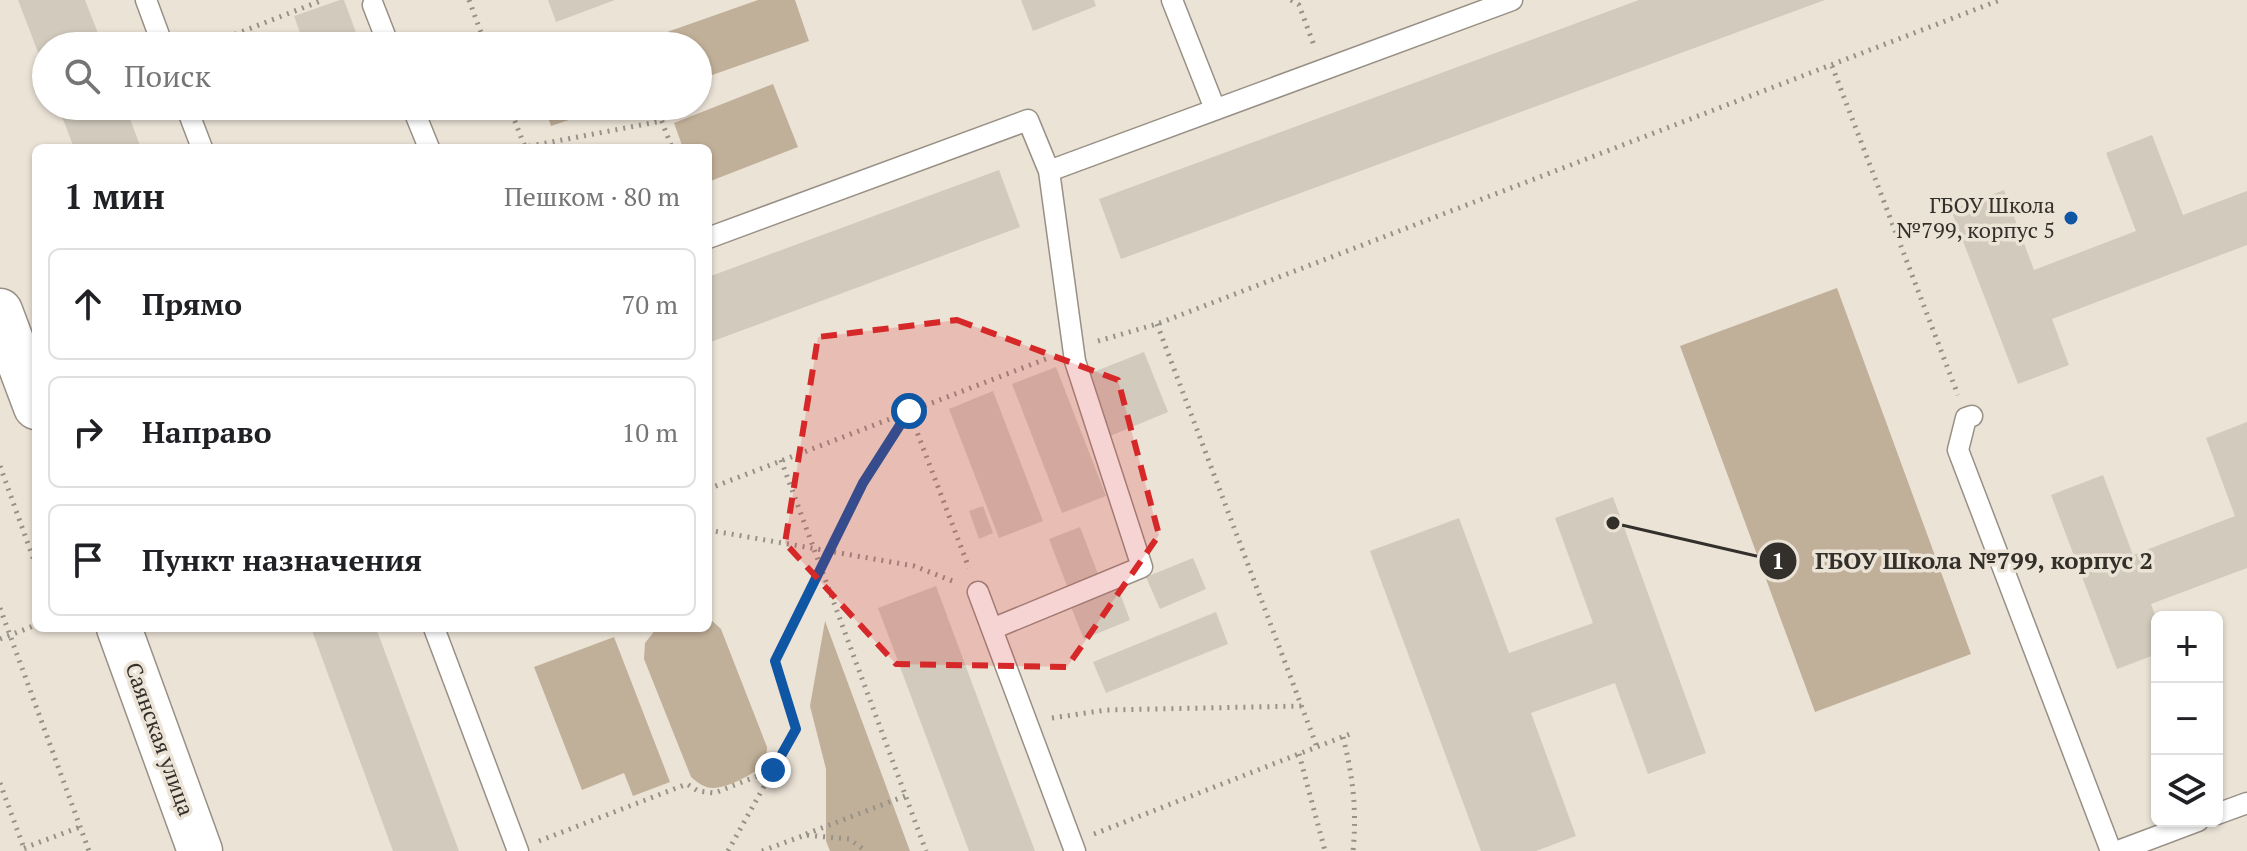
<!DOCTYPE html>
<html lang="ru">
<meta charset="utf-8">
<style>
body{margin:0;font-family:"PT Serif",serif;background:#f6f6f6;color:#202124}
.controls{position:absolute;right:24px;bottom:24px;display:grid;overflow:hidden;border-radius:12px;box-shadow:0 2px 6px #0004}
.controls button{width:72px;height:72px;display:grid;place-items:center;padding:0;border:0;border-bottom:2px solid #e0e0e0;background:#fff;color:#202124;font:40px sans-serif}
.stop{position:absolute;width:24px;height:24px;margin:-18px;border:6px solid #0f56a5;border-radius:50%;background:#fff}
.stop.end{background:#0f56a5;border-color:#fff;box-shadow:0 2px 8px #0008}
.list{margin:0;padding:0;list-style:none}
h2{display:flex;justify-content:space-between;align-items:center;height:104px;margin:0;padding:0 32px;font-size:34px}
h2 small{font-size:26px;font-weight:400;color:#757577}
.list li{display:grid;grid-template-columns:52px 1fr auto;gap:24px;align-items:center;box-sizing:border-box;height:112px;margin:0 16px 16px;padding:0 16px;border:2px solid #e0e0e0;border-radius:12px}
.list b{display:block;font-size:30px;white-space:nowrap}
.list em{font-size:26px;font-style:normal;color:#757577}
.icon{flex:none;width:44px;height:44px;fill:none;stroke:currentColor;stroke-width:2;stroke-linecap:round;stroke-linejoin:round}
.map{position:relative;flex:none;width:2247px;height:851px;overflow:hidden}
.search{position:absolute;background:#fff;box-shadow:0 2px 6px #0004;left:32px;top:32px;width:680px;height:88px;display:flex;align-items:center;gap:20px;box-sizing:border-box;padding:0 28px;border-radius:44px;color:#757577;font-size:30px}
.panel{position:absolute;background:#fff;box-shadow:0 2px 6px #0004;left:32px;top:144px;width:680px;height:488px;border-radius:12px}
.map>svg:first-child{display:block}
.green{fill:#c1b099}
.building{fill:#d2cabd}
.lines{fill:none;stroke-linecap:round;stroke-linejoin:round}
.service-casing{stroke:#989085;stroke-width:23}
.secondary-casing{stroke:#989085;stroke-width:47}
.path{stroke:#979188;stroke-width:5;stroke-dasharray:2 6;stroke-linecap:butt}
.service{stroke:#fff;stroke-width:20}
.secondary{stroke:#fff;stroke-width:44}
.route{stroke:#0f56a5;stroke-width:10}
.marked{fill:#d62828;fill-opacity:0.2;stroke:#d62828;stroke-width:6;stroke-dasharray:16 10;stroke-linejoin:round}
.poi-dot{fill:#0f56a5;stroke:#ece3d7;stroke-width:3}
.labels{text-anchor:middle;stroke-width:7;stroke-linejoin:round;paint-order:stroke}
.poi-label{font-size:22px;fill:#33302b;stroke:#ece3d7;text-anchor:end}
.street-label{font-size:22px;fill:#33302b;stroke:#ece3d7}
.leader{fill:none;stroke:#33302b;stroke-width:3}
.callout-dot{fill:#33302b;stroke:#ece3d7;stroke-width:3}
.mark-label{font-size:24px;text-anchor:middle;font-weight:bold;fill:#fff}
.callout-label{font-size:24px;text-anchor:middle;font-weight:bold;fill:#33302b;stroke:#ece3d7;stroke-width:7;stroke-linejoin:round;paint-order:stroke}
</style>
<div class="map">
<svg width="2247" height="851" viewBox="0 0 2247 851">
<rect width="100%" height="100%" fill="#ece3d7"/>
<path class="green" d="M 758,0 L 795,0 L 809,41 L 698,80 L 698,46 L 653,46 L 650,38 Z
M 773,84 L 798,147 L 708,182 L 708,148 L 683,148 L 674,123 Z
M 544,106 L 610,106 L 551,126 Z
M 1837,288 L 1971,654 L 1815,712 L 1680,346 Z
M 708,617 L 721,629 L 767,747 L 766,763 C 756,773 728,788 714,788 C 704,788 698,783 691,777 L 644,659 L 645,643 L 656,629 L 708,628 Z
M 825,621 L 910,851 L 830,851 L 826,841 L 826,769 L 810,706 Z
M 614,637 L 670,782 L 633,796 L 624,773 L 582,790 L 534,667 Z"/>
<path class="building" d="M 18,0 L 85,0 L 103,46 L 46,46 L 46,73 Z
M 340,0 L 344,0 L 361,46 L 305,46 L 294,16 Z
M 548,0 L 615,0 L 556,22 Z
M 1021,0 L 1094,0 L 1096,6 L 1033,31 Z
M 1639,0 L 1825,0 L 1121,259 L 1099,199 Z
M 58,106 L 125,106 L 141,148 L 74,148 Z
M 2152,135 L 2183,215 L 2247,191 L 2247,245 L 2052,319 L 2069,365 L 2018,384 L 1951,210 L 2004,190 L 2034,270 L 2136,231 L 2106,153 Z
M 999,170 L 1020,227 L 708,343 L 708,277 Z
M 1144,352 L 1168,412 L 1110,436 L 1086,375 Z
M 1056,367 L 1106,496 L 1062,513 L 1012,384 Z
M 993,391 L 1043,521 L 999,538 L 949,409 Z
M 2247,422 L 2247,568 L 2151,604 L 2157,620 L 2157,654 L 2117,669 L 2051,495 L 2103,475 L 2133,555 L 2235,516 L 2206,438 Z
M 1613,497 L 1706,753 L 1648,774 L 1615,683 L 1531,713 L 1576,836 L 1536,851 L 1481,851 L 1370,551 L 1459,518 L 1509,653 L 1593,623 L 1555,518 Z
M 983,506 L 993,533 L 979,539 L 969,511 Z
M 1080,527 L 1098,574 L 1067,586 L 1049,539 Z
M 1193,558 L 1206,589 L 1160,609 L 1146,577 Z
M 936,586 L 995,745 L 1035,851 L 969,851 L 878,608 Z
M 1118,588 L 1130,620 L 1084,639 L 1071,607 Z
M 1216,612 L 1228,644 L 1106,693 L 1093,662 Z
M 311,628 L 376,628 L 459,851 L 393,851 Z"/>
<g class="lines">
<g class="service-casing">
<path id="service" d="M 146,0 L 163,46
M 1172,0 L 1215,109
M 373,5 L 389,46
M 186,106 L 202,148
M 412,106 L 429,148
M 708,238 L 1028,120 L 1049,171 L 1512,0
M 1972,416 L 1966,418 L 1958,450 L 2111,851
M 978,592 L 1075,851
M 434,628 L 518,851
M 992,629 L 1142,567 L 1075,361 L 1049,171
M 2217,814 L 2247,803
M 2118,851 L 2198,821"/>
</g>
<g class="secondary-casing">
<path id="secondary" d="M 0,311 L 36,407
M 119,628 L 200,851"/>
</g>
<path class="path" d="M 469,0 L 486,46
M 1291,0 L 1299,5 L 1315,48
M 205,46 L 323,0
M 1832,66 L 1958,395
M 509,106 L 525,147 L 662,121
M 656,106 L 672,148
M 1157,324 L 1317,747
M 1098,341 L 1157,324 L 2000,0
M 909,411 L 969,568
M 781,460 L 926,851
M 0,466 L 36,566
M 708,489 L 1051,357
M 708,530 L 914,566 L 955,582
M 0,608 L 89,851
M 0,639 L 36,625
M 1052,718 L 1106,710 L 1302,706
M 1343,737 C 1353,777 1357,810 1353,851
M 1299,754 L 1325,851
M 0,783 L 25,851
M 806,834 L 905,796
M 1094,834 L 1350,734
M 539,841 L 687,784 L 698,791 L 715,793 L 772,770
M 24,848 L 80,827
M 728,851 L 796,729 L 775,661 L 863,483 L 909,412
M 762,851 L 805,835 L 849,839 L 866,851"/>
<use href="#service" class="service"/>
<use href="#secondary" class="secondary"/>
</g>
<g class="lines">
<path class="route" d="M 773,770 L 796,729 L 775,661 L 863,483 L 909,411"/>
</g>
<path class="marked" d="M 957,320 L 1118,380 L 1159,535 L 1067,667 L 896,664 L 785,543 L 818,337 Z"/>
<circle class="poi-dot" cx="2071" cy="218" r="8"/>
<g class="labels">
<g class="poi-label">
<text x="2055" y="213">ГБОУ Школа<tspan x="2055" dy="25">№799, корпус 5</tspan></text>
</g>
<g class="street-label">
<text transform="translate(160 739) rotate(70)" y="8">Саянская улица</text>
</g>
</g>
<path class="leader" d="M1613 523L1778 561"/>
<g class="callout-dot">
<circle cx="1613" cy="523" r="8"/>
<circle cx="1778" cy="561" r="20"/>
</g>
<g class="mark-label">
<text x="1778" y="569">1</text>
</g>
<g class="callout-label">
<text x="1984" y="569">ГБОУ Школа №799, корпус 2</text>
</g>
</svg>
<div class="controls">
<button>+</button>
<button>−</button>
<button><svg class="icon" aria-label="layers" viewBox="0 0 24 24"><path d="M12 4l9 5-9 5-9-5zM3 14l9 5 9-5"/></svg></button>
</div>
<div class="stop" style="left:909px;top:411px"></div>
<div class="stop end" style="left:773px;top:770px"></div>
<div class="search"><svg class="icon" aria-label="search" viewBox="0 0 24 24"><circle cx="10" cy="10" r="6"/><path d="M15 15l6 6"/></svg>Поиск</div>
<section class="panel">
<h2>1 мин<small>Пешком · 80 m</small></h2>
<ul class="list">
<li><svg class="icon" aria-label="ahead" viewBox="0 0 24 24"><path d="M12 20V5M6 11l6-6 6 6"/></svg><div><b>Прямо</b></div><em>70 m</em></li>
<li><svg class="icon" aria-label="right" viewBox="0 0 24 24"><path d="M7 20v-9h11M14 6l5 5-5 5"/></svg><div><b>Направо</b></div><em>10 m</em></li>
<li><svg class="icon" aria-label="arrive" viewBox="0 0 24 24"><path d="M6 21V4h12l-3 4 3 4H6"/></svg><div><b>Пункт назначения</b></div></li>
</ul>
</section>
</div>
